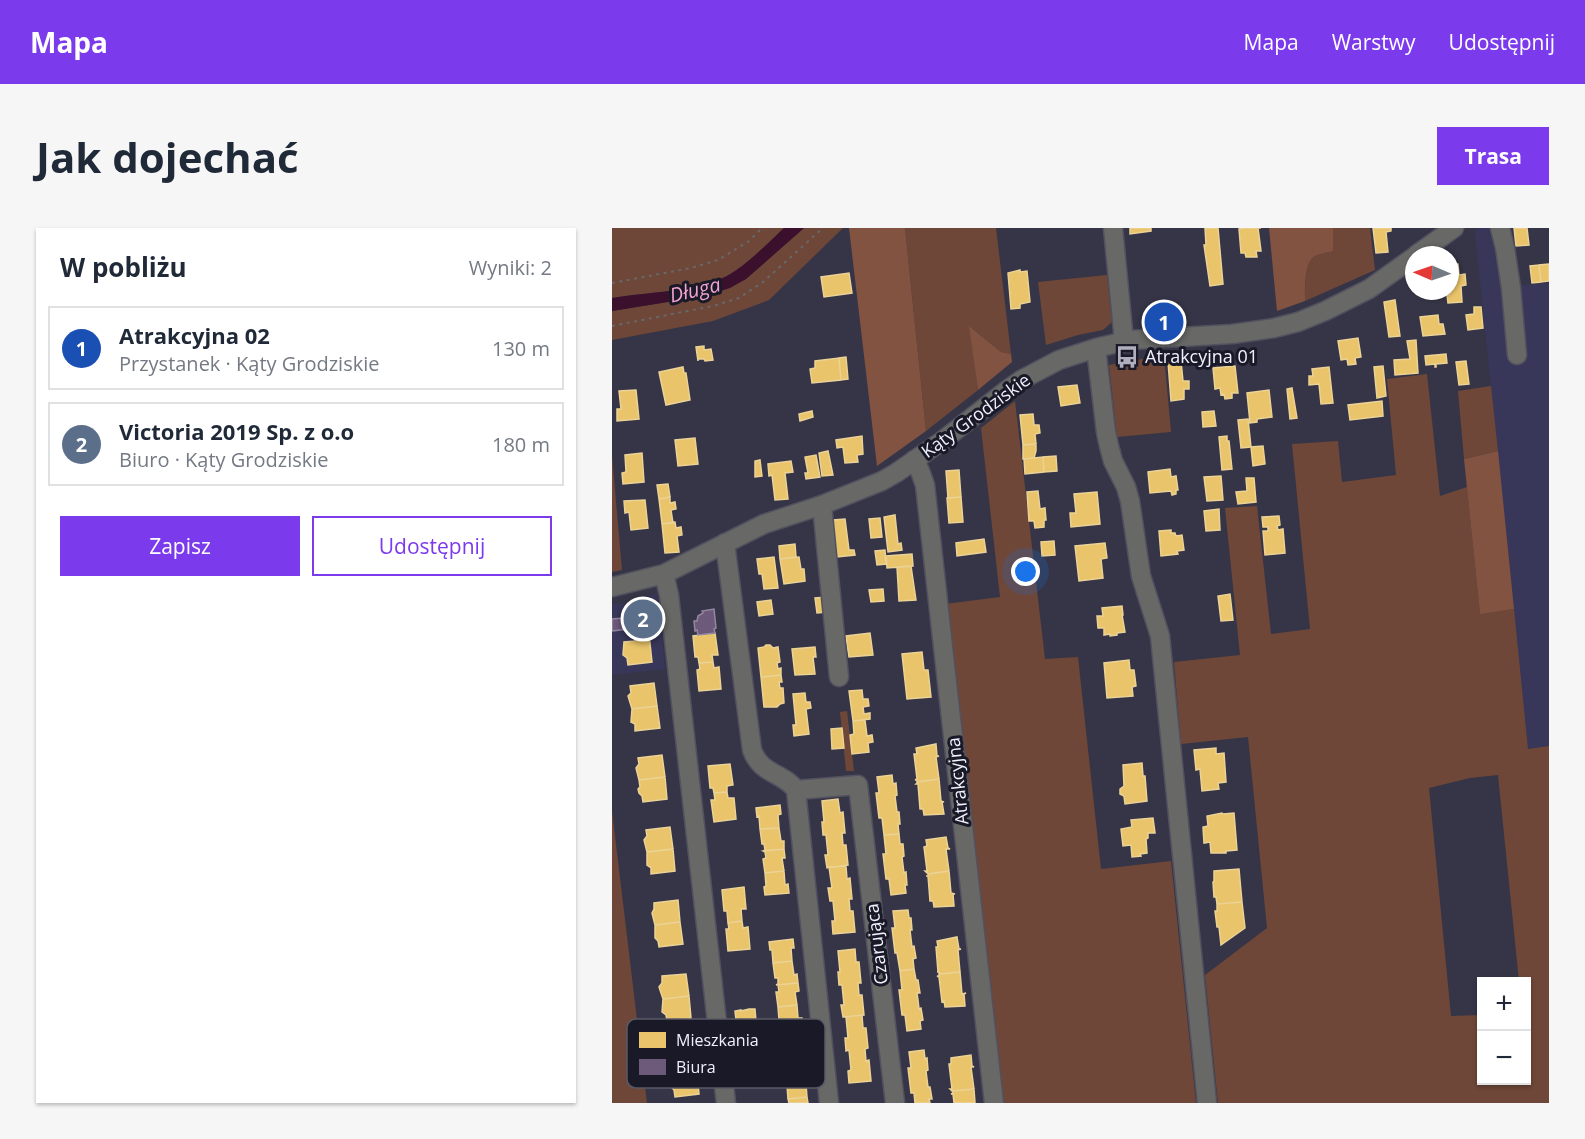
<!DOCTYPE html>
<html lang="pl">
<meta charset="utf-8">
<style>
body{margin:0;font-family:"Open Sans",sans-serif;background:#f6f6f7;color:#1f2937}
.controls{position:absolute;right:18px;bottom:18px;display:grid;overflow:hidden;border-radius:0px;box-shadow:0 2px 4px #0004}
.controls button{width:54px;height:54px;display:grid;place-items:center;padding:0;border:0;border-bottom:2px solid #e0e1e3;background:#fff;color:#1f2937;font:30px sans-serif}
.compass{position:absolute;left:793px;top:18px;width:54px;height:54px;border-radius:50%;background:#fff;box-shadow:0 2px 4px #0004;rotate:272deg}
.you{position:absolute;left:414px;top:344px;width:21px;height:21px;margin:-15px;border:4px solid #fff;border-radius:50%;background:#1a73e8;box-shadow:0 0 0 9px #1a73e833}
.badge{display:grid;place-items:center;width:39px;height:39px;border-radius:50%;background:#7c3aed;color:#fff;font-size:20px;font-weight:700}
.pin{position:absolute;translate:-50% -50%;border:3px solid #fff;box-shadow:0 2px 6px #0006}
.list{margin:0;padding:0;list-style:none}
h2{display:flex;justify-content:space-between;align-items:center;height:78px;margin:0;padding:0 24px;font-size:26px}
h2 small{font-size:20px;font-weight:400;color:#747a83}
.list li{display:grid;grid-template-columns:39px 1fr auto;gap:18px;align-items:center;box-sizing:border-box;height:84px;margin:0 12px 12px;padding:0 12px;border:2px solid #e0e1e3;border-radius:0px}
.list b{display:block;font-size:22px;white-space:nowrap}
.list p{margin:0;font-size:20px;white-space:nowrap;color:#747a83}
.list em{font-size:20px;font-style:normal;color:#747a83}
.actions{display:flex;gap:12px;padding:18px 24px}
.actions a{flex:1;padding:14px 0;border:2px solid #7c3aed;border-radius:0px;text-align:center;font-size:21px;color:#7c3aed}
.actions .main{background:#7c3aed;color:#fff}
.map{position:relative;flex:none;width:937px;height:875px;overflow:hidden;border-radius:0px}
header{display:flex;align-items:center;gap:36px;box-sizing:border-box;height:84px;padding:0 30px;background:#7c3aed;color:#fff}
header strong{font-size:28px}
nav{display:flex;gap:33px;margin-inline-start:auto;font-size:21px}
.intro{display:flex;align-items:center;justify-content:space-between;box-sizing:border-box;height:144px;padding:0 36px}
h1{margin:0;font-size:42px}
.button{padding:15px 27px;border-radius:0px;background:#7c3aed;color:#fff;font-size:21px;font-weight:700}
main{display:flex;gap:36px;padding:0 36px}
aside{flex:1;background:#fff;border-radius:0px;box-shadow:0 2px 4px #0004}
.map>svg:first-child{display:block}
.built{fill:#38375a}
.green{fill:#6e4738;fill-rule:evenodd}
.forest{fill:#835341}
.water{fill:#3a102d}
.homes{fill:#e9c46a;stroke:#ebd296;stroke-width:1.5}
.offices{fill:#6d597a;stroke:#9487a1;stroke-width:1.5}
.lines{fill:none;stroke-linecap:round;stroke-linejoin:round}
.minor-casing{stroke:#52515f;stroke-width:21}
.path{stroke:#68676a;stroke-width:2;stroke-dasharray:3 4.5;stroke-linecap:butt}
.minor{stroke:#686867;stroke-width:18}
.labels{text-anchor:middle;stroke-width:6;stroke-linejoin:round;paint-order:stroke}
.poi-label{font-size:18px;fill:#f0f1fd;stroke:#191927;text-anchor:start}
.street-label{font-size:18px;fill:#f0f1fd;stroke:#191927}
.water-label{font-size:20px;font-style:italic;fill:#f4a3d2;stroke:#191927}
.key{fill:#191927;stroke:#5a5a67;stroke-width:1.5}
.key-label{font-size:16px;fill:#f0f1fd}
</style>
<header>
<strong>Mapa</strong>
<nav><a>Mapa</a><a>Warstwy</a><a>Udostępnij</a></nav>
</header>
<div class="intro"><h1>Jak dojechać</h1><a class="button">Trasa</a></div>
<main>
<aside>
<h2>W pobliżu<small>Wyniki: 2</small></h2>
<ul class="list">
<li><span class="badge" style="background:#1a4fb4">1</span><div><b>Atrakcyjna 02</b><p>Przystanek · Kąty Grodziskie</p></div><em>130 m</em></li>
<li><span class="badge" style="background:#5c6f8a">2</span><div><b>Victoria 2019 Sp. z o.o</b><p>Biuro · Kąty Grodziskie</p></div><em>180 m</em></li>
</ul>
<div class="actions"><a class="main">Zapisz</a><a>Udostępnij</a></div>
</aside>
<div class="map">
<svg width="937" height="875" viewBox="0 0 937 875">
<rect width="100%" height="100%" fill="#363547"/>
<path class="built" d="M 868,0 L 899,0 L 905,58 L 937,55 L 937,518 L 916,521 L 863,4 Z
M 45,365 L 53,441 L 0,447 L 0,376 L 15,375 Z"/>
<path class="green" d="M 0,0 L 172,0 C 154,17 136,36 115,48 C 84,64 35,64 0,70 Z
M 192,0 L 231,0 L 157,72 L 101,93 L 0,112 L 0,83 L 93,68 L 134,51 Z
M 293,0 L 384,0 L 399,126 L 389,124 L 358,99 L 366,162 L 314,203 Z
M 721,0 L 758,0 L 763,42 L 693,73 C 693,63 692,35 702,29 C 706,26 715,25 721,23 Z
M 495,47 L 500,94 L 491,102 L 466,107 L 434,117 L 426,54 Z
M 552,127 L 559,204 L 505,209 L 497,137 Z
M 815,146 L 828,268 L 855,259 L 868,385 L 902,381 L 916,521 L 937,518 L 937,875 L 606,875 L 593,747 L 655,700 L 636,509 L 569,516 L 562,434 L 628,427 L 613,280 L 645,278 L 659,406 L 698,401 L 680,216 L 726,213 L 730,254 L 784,247 L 775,151 ZM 886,547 L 907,753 L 915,754 L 915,852 L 870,852 L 869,787 L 839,788 L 817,560 L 858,550 Z
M 879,158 L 886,223 L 852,231 L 846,163 Z
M 403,173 L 433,431 L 466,429 L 489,641 L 559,633 L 584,875 L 388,875 L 333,376 L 388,369 L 369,200 Z
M 0,228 L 10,342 L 0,344 Z
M 235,483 L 242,543 L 234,543 L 228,484 Z
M 0,583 L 35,875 L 0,875 Z"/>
<path class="forest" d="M 237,0 L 293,0 L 314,203 L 265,238 Z
M 657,0 L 721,0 L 721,23 C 715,25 706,26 702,29 C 692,35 693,63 693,73 L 665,83 Z
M 357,98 L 389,124 L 399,126 L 400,134 L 366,162 Z
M 886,223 L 902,381 L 868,386 L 852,231 Z"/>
<path class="water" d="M 172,0 L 192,0 L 134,51 L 118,60 L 93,68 L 0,83 L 0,70 C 35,64 84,64 115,48 C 136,36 154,17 172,0 Z"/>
<path class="homes" d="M 518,0 L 539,0 L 539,3 L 518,6 Z
M 593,0 L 606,0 L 611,56 L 598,58 L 592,17 L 594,17 Z
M 633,0 L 649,0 L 646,0 L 649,23 L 644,23 L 645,29 L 634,29 L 633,25 L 629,25 L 627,1 Z
M 761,0 L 779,0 L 779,3 L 774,4 L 776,24 L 764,25 Z
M 902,0 L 915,0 L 917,17 L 904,18 Z
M 846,36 L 847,47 L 853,46 L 854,57 L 849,58 L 850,74 L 836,75 L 835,67 L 837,67 L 836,63 L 838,63 L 838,37 Z
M 937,36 L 937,53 L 929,54 L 927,37 Z
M 927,37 L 929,54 L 920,55 L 918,38 Z
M 408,42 L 408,44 L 415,43 L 418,74 L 408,76 L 408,80 L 399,81 L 396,45 Z
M 237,45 L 240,65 L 212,69 L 209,49 Z
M 783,72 L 788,108 L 777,109 L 772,74 Z
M 862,79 L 869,79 L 871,100 L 856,102 L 854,87 L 862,86 Z
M 826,87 L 827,96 L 831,96 L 833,106 L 811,108 L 808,89 Z
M 746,110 L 749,129 L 743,130 L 744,136 L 736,137 L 735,131 L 729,132 L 726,113 Z
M 804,112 L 806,145 L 783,147 L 782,132 L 798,131 L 795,113 Z
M 92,118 L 92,122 L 99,121 L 101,132 L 93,133 L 92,131 L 86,131 L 86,133 L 84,119 Z
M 834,126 L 835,135 L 824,136 L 824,139 L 823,139 L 823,136 L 814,137 L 813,128 Z
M 234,129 L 236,151 L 229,152 L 227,130 Z
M 227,130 L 229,152 L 200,155 L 198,141 L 203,140 L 203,133 Z
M 569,133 L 571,153 L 577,153 L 577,161 L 572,161 L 572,171 L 559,173 L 556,134 Z
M 854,133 L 857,156 L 847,157 L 844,134 Z
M 623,138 L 626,165 L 620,165 L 620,170 L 613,171 L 612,166 L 609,167 L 608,160 L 603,161 L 601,140 Z
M 771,138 L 774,168 L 765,170 L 762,139 Z
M 71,139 L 72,145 L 74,145 L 78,172 L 54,177 L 47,144 Z
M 717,139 L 721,175 L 709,176 L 707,156 L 697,157 L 697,148 L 701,148 L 700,141 Z
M 465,157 L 468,175 L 449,178 L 446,159 Z
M 680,160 L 685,190 L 678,191 L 675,161 Z
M 24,162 L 27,191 L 5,193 L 5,181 L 9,181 L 7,163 Z
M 657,162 L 660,189 L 645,191 L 645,194 L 638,195 L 635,165 Z
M 770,173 L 771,188 L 738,192 L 736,177 Z
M 200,183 L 201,189 L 188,193 L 187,186 Z
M 602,183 L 604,198 L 591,199 L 590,184 Z
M 421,186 L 422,197 L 427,197 L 428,205 L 423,206 L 424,216 L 411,217 L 408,187 Z
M 636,191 L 639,219 L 629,220 L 626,192 Z
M 250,208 L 251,226 L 245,227 L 246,234 L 233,235 L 231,219 L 225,220 L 224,212 Z
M 615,208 L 615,213 L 617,213 L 620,241 L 610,242 L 607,209 Z
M 83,210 L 86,236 L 66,238 L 63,212 Z
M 424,216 L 424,223 L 422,230 L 411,231 L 411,217 Z
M 651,218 L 653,236 L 641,238 L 639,219 Z
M 216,223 L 221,247 L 210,248 L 207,225 Z
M 30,225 L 32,254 L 11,256 L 10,245 L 14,244 L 13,227 Z
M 204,227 L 208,249 L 194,251 L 193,245 L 196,245 L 193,229 Z
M 444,228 L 445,243 L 432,244 L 431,229 Z
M 431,229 L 432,244 L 413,246 L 412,231 Z
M 148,232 L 150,248 L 143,249 L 143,233 Z
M 179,233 L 181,244 L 173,245 L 176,271 L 163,272 L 160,247 L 157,248 L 156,236 Z
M 558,241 L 559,249 L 564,248 L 566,262 L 564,262 L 564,266 L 560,267 L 559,263 L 538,265 L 536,244 Z
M 347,242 L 349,269 L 336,270 L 334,243 Z
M 609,248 L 611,272 L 595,273 L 592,249 Z
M 634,250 L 642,250 L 644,274 L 626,276 L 624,264 L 635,263 Z
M 56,256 L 58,269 L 47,271 L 45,257 Z
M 426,263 L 428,281 L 433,280 L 434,292 L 432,292 L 432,299 L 423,300 L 422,293 L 417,293 L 415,264 Z
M 485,264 L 488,296 L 459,299 L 458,285 L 464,285 L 462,266 Z
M 58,269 L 58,275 L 63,274 L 64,281 L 59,282 L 61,295 L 50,296 L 47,271 Z
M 349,269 L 351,294 L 337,295 L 335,270 Z
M 33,272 L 36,300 L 19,302 L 17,284 L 13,285 L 12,273 Z
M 607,281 L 608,302 L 594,303 L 592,283 Z
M 283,287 L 286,316 L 289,315 L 290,322 L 276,324 L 272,289 Z
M 667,288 L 668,297 L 665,298 L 666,302 L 671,301 L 673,325 L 653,327 L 651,303 L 656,303 L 656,299 L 651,299 L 650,289 Z
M 268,290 L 270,309 L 259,310 L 257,291 Z
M 233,291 L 237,322 L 242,322 L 243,327 L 225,329 L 221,292 Z
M 63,294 L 64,300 L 69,299 L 70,307 L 65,308 L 67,324 L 53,325 L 50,296 Z
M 559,302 L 559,305 L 563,305 L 564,308 L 570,307 L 572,322 L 565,323 L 566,326 L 549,328 L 547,303 Z
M 372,311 L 374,324 L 345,328 L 344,315 Z
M 442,313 L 443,327 L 430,328 L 429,314 Z
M 493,315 L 495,330 L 489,331 L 491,350 L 467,353 L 463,318 Z
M 183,316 L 184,329 L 168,331 L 167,318 Z
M 273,322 L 274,336 L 265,337 L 263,323 Z
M 300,326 L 301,338 L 275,340 L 274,328 Z
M 162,329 L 166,360 L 152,361 L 150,346 L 147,346 L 145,331 Z
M 187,329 L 189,341 L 192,341 L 193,353 L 172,356 L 168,331 Z
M 299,338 L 304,372 L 287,373 L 285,339 Z
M 271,361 L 272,373 L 259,374 L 257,362 Z
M 618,366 L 621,392 L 609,393 L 606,368 Z
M 214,369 L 215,384 L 205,385 L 203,370 Z
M 159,372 L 161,386 L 147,388 L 145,374 Z
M 510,378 L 511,387 L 510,387 L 513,404 L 505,405 L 505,407 L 498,408 L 498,406 L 492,407 L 492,400 L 486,400 L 485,388 L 491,388 L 490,380 Z
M 103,405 L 106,427 L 100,427 L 101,434 L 87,435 L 86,429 L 83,429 L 81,408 Z
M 258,405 L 261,427 L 237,429 L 234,408 Z
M 37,406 L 40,434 L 16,437 L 15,430 L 11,427 L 12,414 L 23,413 L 23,407 Z
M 154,417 L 158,417 L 161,420 L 166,419 L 168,434 L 165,435 L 166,441 L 169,440 L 169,447 L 149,449 L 146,420 L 152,419 Z
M 203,419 L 204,429 L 201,429 L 203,446 L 183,447 L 180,421 Z
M 310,424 L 312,442 L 316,442 L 319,469 L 295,471 L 290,426 Z
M 517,432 L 518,442 L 522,442 L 524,458 L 520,459 L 521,468 L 495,470 L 492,435 Z
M 101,434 L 102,440 L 107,439 L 109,461 L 87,463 L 85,442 L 88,441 L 87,435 Z
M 169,447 L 170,454 L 167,454 L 168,460 L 171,460 L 172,475 L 168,476 L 165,479 L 152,479 L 149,449 Z
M 42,455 L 45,478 L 20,481 L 16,468 L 19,465 L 18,458 Z
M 250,462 L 251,471 L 256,471 L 257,478 L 251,479 L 252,486 L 258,485 L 258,491 L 241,493 L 237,463 Z
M 193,465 L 194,474 L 198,474 L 199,480 L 194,481 L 197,506 L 182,508 L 181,497 L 184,497 L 181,466 Z
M 45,478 L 48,500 L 23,503 L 23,496 L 19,494 L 20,481 Z
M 253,492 L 255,508 L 260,507 L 261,514 L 256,515 L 257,524 L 240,526 L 238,507 L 242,506 L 241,493 Z
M 230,500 L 232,520 L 220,521 L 219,501 Z
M 324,516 L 325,528 L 327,528 L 324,529 L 327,551 L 305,554 L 305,552 L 303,552 L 305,551 L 302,526 L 305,526 L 304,520 Z
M 604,520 L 604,526 L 612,525 L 614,554 L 606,555 L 607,561 L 590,563 L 588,541 L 584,542 L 582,522 Z
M 50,527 L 53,549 L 27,552 L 24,540 L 27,536 L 26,530 Z
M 530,535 L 531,548 L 533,548 L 535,573 L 513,576 L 512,568 L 508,566 L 508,561 L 512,558 L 511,537 Z
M 118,536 L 121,557 L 115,558 L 115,564 L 102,565 L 101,560 L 98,560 L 96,538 Z
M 280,547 L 281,556 L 284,555 L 285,567 L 283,568 L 285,584 L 287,584 L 288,596 L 286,596 L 287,606 L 272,607 L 270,590 L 267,590 L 264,565 L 267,565 L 265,549 Z
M 53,549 L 55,571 L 31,574 L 30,568 L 27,565 L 26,561 L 28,559 L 27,552 Z
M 327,551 L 329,573 L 332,574 L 330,574 L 332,586 L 312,587 L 311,581 L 308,581 L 306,556 L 304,556 L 305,555 L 305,554 Z
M 115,564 L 116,570 L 122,570 L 124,591 L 102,594 L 99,572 L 103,572 L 102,565 Z
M 226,571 L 228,585 L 231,584 L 233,605 L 230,605 L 231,617 L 234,617 L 236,637 L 215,640 L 213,627 L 216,627 L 214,607 L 211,607 L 210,594 L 212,594 L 210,573 Z
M 168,577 L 169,586 L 166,587 L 167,600 L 148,601 L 147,588 L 145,589 L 144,580 Z
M 610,585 L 611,586 L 622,585 L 625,622 L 614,623 L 614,625 L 599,625 L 598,614 L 592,615 L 591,599 L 596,598 L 595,588 Z
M 541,590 L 543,605 L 536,605 L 536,610 L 534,611 L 535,625 L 528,626 L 529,628 L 520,629 L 519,617 L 511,618 L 509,601 L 520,599 L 519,592 Z
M 58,599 L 61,621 L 35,624 L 32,612 L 35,608 L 34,602 Z
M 167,600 L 169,613 L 172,613 L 172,621 L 151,623 L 153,622 L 152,616 L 150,616 L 148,601 Z
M 287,606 L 288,616 L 291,616 L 292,628 L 290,629 L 292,645 L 294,644 L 295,657 L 293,657 L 294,665 L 279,667 L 277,651 L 274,651 L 271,626 L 274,626 L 272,607 Z
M 334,609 L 336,620 L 338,621 L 334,621 L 337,643 L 316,646 L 313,643 L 315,643 L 312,619 L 315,618 L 314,612 Z
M 61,621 L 63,643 L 39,646 L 39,640 L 35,637 L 35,624 Z
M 172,621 L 173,630 L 170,630 L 172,643 L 153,645 L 151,631 L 154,630 L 153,624 L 151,623 Z
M 234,638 L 235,651 L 238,650 L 240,671 L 237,671 L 238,683 L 241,683 L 243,704 L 221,706 L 220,693 L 223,693 L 221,673 L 218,673 L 216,660 L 220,660 L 217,639 Z
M 627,641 L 630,674 L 605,676 L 604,669 L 602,669 L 601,654 L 602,653 L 602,643 Z
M 172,643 L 173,657 L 176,656 L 177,665 L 153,667 L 152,659 L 154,658 L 153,645 Z
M 337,643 L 339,665 L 343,666 L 341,666 L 342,678 L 322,679 L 321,673 L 318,673 L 316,648 L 314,648 L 316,648 L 316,646 Z
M 132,659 L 134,681 L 129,681 L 130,693 L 116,695 L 115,683 L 112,683 L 110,662 Z
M 66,672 L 68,694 L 43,697 L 40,685 L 42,681 L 42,675 Z
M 630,674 L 633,700 L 609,717 L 607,699 L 605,699 L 603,683 L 605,683 L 605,676 Z
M 296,682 L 297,690 L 299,690 L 300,702 L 298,702 L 300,719 L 302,718 L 304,730 L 301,731 L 302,741 L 288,743 L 285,725 L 283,725 L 280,700 L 283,700 L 281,683 Z
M 130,693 L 131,700 L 136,699 L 138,721 L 116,723 L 114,701 L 117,701 L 116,695 Z
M 68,694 L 71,716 L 47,719 L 46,713 L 43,710 L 43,697 Z
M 345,709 L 347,721 L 349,721 L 346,722 L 348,744 L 327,746 L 327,744 L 325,744 L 326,744 L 324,719 L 326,719 L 325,713 Z
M 181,711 L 182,720 L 179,720 L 180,733 L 161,735 L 160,722 L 158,722 L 157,714 Z
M 243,721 L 244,734 L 247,734 L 249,755 L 246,755 L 247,767 L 250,767 L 252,787 L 231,789 L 229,777 L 232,777 L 230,757 L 227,757 L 226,744 L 228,744 L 226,723 Z
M 180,733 L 182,747 L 185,746 L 186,755 L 164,757 L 166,756 L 166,750 L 163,750 L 161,735 Z
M 302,741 L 304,752 L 306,752 L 308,765 L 305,765 L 306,772 L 307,781 L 309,780 L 311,792 L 308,793 L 309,801 L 295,803 L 293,787 L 290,787 L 287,762 L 290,762 L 288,743 Z
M 348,744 L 350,766 L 354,765 L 352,766 L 353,778 L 333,779 L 332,773 L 330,774 L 327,749 L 325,748 L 327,748 L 327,746 Z
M 74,746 L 77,768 L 51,771 L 47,759 L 50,755 L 50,748 Z
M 186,755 L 187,763 L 183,764 L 185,777 L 166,779 L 164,764 L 167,764 L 166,757 L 164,757 Z
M 77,768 L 79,790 L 55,793 L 54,787 L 50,784 L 51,771 Z
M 185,777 L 186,790 L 190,790 L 191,798 L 166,801 L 165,792 L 167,792 L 166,779 Z
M 137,781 L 143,781 L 144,794 L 147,794 L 151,821 L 130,823 L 130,817 L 127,818 L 123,783 L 129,782 L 129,783 Z
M 250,787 L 251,800 L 254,800 L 256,820 L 253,821 L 254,833 L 257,832 L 259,853 L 237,855 L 236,843 L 239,842 L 237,822 L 234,823 L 233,810 L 236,810 L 234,789 Z
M 312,822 L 313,831 L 315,830 L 316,842 L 314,843 L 316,859 L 318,859 L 320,871 L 317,871 L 318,875 L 303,875 L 302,865 L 299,865 L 296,840 L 299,840 L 297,824 Z
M 359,827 L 360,838 L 362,839 L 359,839 L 362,861 L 340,863 L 338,861 L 340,861 L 337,836 L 339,836 L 339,830 Z
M 85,844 L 87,866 L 63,869 L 62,862 L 59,859 L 59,847 Z
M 196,847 L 197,855 L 194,856 L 195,869 L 176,871 L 175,858 L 173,858 L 172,849 Z
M 362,861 L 363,875 L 342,875 L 341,866 L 339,866 L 341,865 L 340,863 Z
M 195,869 L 196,875 L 177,875 L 176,871 Z"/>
<path class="offices" d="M 47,378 L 48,390 L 35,392 L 37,406 L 18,408 L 18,401 L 0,403 L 0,391 L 11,390 L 11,393 L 17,392 L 20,387 L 35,384 L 34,380 Z
M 102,381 L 104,400 L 102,401 L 103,405 L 86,407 L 85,402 L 83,403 L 82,393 L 85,393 L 86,388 L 91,385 L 90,383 Z"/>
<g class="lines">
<g class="minor-casing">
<path id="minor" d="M 501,0 L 511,103 L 511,114
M 888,0 L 893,20 L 899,60 L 905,127
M 804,27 L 842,0
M 484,120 L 494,204 L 497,218 L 501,233 L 514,259 L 518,273 L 529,348 L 548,408 L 595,875
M 302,232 L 308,243 L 313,257 L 382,875
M 210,277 L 227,449
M 113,315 L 140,522 C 149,547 171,544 184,562 L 217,875
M 52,346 L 57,367 L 114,875
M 0,359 L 52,346 L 152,296 L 210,277 L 270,253 L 284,245 L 330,213 L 395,162 L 409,152 L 447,132 L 484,120 L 518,112 L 620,106 L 662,100 L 686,94 L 713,83 L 757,61 L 802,29
M 184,562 L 246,557 L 283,875"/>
</g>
<path class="path" d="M 0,55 L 79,40 L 106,32 L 137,13 L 150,0
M 0,98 L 101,78 L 127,70 L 151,54 L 211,0"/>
<use href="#minor" class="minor"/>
</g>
<defs>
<g id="bus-bare" transform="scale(1.8)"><path d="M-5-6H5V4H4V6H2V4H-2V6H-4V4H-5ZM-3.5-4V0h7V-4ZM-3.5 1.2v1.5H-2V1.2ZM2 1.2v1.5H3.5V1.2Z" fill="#afafbd" stroke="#191927" stroke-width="2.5" paint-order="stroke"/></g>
</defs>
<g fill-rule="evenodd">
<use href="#bus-bare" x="515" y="129"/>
</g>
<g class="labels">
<g class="poi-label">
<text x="533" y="135">Atrakcyjna 01</text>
</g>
<g class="street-label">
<text transform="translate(364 188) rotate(-36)" y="6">Kąty Grodziskie</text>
<text transform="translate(346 553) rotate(-96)" y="6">Atrakcyjna</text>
<text transform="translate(265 716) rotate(-97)" y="6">Czarująca</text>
</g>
<g class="water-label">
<text transform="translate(83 62) rotate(-13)" y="7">Długa</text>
</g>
</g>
<rect x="15" y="791" width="198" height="69" rx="9" class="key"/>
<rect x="27" y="804" width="27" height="16" fill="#e9c46a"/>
<rect x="27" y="831" width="27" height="16" fill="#6d597a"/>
<g class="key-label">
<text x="64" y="818">Mieszkania</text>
<text x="64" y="845">Biura</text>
</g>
</svg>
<div class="controls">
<button>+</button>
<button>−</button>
</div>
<svg class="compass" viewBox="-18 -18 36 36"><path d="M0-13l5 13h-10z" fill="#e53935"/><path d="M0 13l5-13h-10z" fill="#747a83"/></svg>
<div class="you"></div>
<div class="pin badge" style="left:552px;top:94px;background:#1a4fb4">1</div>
<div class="pin badge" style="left:31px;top:391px;background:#5c6f8a">2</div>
</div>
</main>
